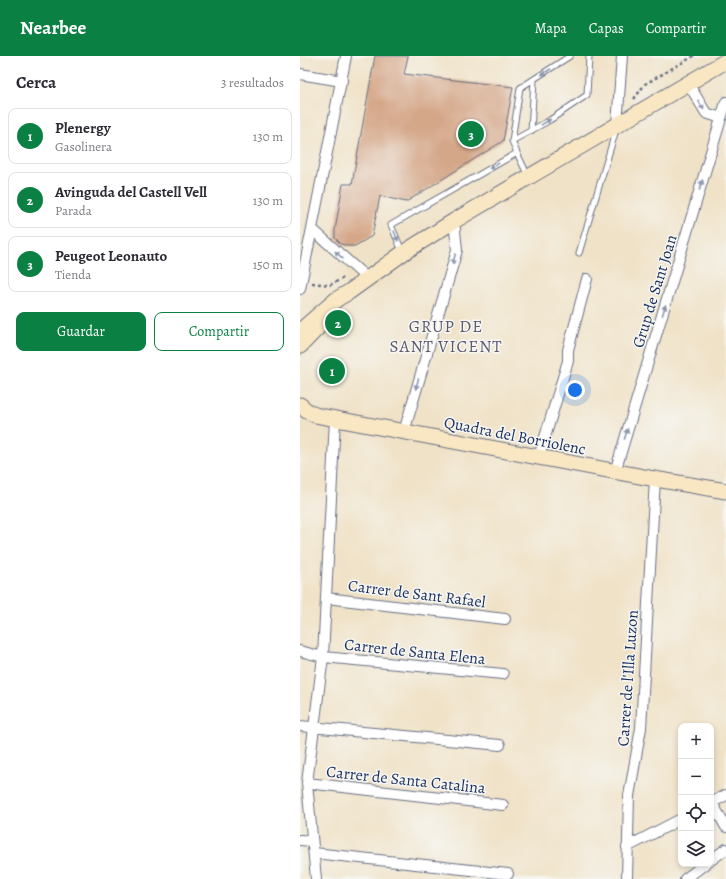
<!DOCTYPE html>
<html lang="es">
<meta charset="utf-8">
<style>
body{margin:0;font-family:Alegreya,serif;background:#f2f2f3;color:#2b2b33}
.controls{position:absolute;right:12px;bottom:12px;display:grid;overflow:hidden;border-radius:8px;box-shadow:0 2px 6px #0003}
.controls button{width:36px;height:36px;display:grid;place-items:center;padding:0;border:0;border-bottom:1px solid #e1e1e2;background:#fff;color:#2b2b33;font:20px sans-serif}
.you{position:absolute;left:275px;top:334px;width:14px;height:14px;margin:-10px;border:3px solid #fff;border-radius:50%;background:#1a73e8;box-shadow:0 0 0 6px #1a73e833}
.badge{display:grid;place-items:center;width:26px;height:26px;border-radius:50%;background:#0b8043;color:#fff;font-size:13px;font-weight:700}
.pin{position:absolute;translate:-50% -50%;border:2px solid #fff;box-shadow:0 1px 4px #0006}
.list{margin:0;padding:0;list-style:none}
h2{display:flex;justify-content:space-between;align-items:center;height:52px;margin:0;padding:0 16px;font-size:17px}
h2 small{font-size:13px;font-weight:400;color:#7c7c81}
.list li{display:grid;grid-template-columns:26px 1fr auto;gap:12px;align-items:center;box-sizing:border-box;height:56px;margin:0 8px 8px;padding:0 8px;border:1px solid #e1e1e2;border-radius:8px}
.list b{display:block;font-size:15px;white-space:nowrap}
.list p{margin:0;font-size:13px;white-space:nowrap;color:#7c7c81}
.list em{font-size:13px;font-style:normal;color:#7c7c81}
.actions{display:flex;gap:8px;padding:12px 16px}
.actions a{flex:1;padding:9px 0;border:1px solid #0b8043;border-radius:8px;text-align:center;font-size:14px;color:#0b8043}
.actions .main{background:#0b8043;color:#fff}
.icon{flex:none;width:22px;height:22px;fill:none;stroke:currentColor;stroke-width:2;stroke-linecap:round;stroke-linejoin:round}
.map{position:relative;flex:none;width:426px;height:823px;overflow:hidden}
header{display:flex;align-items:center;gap:24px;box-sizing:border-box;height:56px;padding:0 20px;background:#0b8043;color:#fff}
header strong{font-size:19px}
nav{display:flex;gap:22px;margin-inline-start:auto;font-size:14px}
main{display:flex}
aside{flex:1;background:#fff}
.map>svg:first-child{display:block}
.building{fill:#d5a789}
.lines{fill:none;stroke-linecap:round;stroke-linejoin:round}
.lane-casing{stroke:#666e83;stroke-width:7}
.street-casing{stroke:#666e83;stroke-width:12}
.secondary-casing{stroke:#666e83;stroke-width:17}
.path{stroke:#666e83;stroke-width:2.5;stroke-dasharray:3 3;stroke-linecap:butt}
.lane{stroke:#fff;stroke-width:5}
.street{stroke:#fff;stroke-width:10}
.secondary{stroke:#f9e7c3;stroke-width:15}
.oneway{fill:#8d97ae}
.labels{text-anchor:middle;stroke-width:3;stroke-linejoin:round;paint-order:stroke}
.street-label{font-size:16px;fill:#1b2f5e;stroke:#f6f6f2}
.neighbourhood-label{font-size:17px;letter-spacing:1px;fill:#5c596d;stroke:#f6f6f2}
</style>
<header>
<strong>Nearbee</strong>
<nav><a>Mapa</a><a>Capas</a><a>Compartir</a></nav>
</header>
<main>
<aside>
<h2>Cerca<small>3 resultados</small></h2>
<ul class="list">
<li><span class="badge">1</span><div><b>Plenergy</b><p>Gasolinera</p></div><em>130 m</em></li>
<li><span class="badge">2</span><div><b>Avinguda del Castell Vell</b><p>Parada</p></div><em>130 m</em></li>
<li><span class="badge">3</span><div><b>Peugeot Leonauto</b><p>Tienda</p></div><em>150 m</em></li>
</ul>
<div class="actions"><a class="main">Guardar</a><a>Compartir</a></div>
</aside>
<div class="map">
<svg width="426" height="823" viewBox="0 0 426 823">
<rect width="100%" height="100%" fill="#f6f6f2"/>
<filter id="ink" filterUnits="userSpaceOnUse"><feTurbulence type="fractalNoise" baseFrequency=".025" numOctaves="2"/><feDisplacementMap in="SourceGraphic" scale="8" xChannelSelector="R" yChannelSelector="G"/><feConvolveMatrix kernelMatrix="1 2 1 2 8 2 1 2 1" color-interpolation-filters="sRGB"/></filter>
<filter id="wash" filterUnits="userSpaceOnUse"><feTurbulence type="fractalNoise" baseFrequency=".012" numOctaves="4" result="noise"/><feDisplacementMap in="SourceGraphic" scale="16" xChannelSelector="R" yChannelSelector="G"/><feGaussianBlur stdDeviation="0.9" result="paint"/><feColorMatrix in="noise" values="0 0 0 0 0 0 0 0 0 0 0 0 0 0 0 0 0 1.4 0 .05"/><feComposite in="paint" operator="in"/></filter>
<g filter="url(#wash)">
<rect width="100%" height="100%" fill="#f0e2c7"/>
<g id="blocks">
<path class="building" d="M 75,0 L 108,0 L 104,18 L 213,31 L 203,85 L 106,146 L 80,140 L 72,180 L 55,190 L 48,190 L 41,188 L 35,182 L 35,174 L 43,128 L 52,128 Z"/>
</g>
</g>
<g filter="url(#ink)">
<use href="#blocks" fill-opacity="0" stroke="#666e83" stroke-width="1"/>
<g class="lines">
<g class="lane-casing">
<path id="lane" d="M 231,75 L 234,24
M 212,85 L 250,64 L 287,39 L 289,0
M 217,97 L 212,85 L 220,32 L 270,0
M 102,195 L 91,169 L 217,97 L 228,120
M 279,197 L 316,74"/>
</g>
<g class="street-casing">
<path id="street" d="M 0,18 L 42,25
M 388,27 L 406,57 L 421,62
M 317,69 L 322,0
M 12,173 L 68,223
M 0,233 L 46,0
M 104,376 L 157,194 L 154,165
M 239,401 L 268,305 L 268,294 L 287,223
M 315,416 L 426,46
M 26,542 L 205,563
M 0,595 L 23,601 L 203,618
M 0,670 L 200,689
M 7,727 L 203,749
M 411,745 L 426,771
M 411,747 L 426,739
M 0,784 L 12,785
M 327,791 L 381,763
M 14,797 L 208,818
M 411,804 L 426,793
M 16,823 L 7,727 L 23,601 L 35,363
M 327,823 L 329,740 L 341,672 L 355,423
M 385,823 L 405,808"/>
</g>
<g class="secondary-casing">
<path id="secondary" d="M 0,275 L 37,243 L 49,236 L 103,197 L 154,165 L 426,5
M 0,290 L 22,267
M 0,349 L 7,355 L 15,359 L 355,423 L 426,435"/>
</g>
<path class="path" d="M 334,43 L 345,28 L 394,0
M 12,227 L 30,229 L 45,221"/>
<use href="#lane" class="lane"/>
<use href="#street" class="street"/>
<use href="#secondary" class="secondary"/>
</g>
<defs><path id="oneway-solid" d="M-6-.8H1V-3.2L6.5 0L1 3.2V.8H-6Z"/></defs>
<g class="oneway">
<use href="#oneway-solid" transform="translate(246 16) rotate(147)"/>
<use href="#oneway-solid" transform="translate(401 49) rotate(59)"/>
<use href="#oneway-solid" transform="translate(246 66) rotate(-31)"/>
<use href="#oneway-solid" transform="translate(194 110) rotate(150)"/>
<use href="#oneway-solid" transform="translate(401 129) rotate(-73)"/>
<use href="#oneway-solid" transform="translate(96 180) rotate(68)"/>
<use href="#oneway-solid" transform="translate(39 199) rotate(-137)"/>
<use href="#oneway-solid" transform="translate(154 203) rotate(106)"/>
<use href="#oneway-solid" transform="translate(364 254) rotate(-73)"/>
<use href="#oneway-solid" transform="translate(117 328) rotate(106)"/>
<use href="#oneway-solid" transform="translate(326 378) rotate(-73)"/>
</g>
</g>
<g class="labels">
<g class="street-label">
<text transform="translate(354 235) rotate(-73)" y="6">Grup de Sant Joan</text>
<text transform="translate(215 379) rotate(11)" y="6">Quadra del Borriolenc</text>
<text transform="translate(117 537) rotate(7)" y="6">Carrer de Sant Rafael</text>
<text transform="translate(115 595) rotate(6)" y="6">Carrer de Santa Elena</text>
<text transform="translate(327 622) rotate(-86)" y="6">Carrer de l'Illa Luzon</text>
<text transform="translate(106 723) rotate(6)" y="6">Carrer de Santa Catalina</text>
</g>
<g class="neighbourhood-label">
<text x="146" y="276">GRUP DE<tspan x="146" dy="20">SANT VICENT</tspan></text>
</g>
</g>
</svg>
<div class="controls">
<button>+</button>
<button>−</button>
<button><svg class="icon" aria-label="locate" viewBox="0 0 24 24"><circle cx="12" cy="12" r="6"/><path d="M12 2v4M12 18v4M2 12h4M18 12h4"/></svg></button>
<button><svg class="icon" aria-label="layers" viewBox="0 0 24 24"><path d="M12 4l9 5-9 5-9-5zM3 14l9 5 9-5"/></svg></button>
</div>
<div class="you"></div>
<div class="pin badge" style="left:32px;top:315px">1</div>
<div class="pin badge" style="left:38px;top:267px">2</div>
<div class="pin badge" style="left:171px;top:78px">3</div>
</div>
</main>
